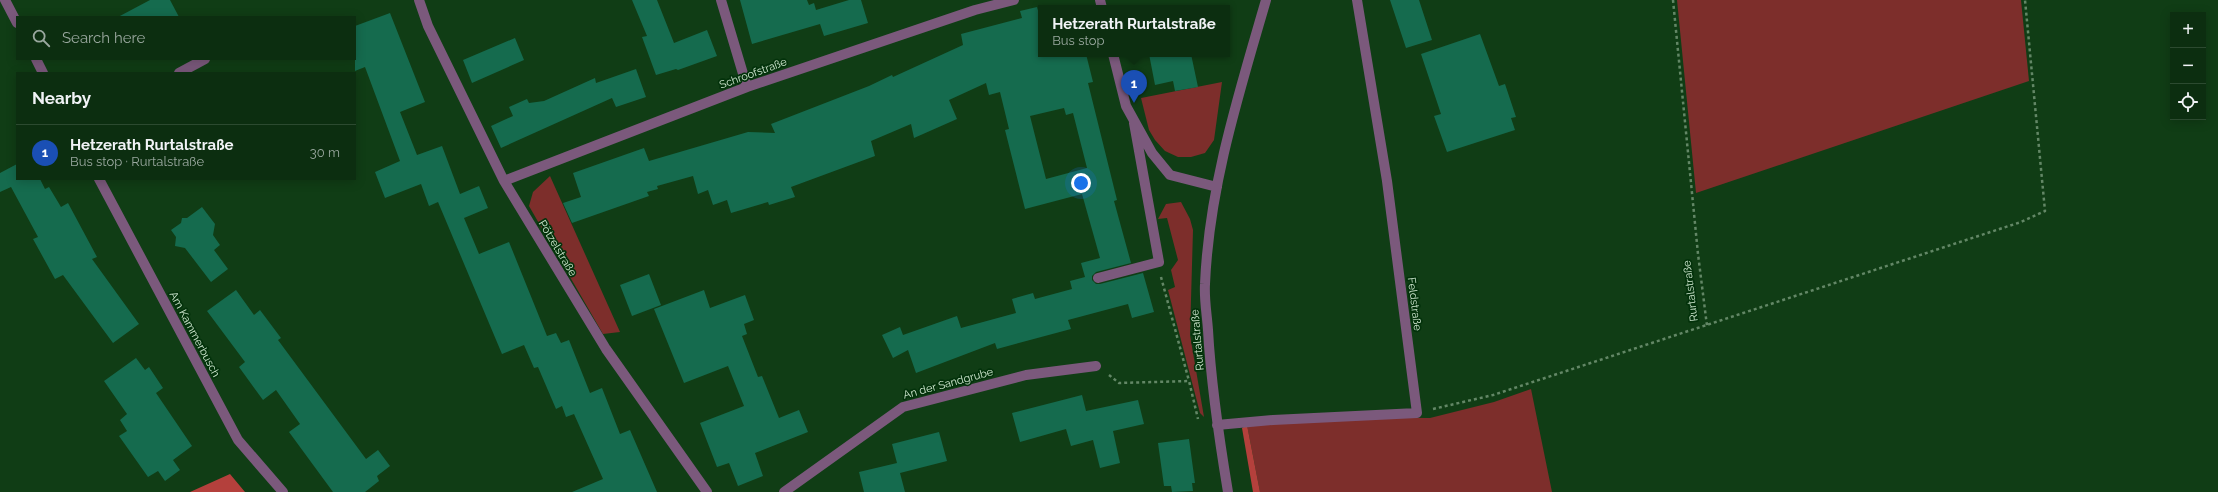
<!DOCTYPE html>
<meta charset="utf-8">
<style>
body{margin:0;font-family:Raleway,sans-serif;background:#1a3a1e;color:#f1f3f6}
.controls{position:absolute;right:12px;top:12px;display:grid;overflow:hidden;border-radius:0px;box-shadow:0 2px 10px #0003}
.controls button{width:36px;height:36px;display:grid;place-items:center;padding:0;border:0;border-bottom:1px solid #2c4a30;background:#0c2e10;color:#f1f3f6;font:20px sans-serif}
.you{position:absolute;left:1081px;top:183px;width:14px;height:14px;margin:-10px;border:3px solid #fff;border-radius:50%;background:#1a73e8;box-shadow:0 0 0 6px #1a73e833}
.badge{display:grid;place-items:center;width:26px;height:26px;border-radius:50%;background:#db2777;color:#fff;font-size:13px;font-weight:700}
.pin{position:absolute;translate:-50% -33px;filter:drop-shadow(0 1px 2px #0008)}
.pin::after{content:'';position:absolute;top:21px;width:14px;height:12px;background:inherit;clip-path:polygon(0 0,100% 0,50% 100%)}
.popup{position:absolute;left:1038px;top:5px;width:192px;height:52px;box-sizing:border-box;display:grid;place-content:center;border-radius:0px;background:#0c2e10;filter:drop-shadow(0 1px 3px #0005);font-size:13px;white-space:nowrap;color:#9aa89f}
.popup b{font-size:15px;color:#f1f3f6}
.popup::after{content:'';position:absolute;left:50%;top:100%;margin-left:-8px;border:8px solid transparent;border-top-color:#0c2e10}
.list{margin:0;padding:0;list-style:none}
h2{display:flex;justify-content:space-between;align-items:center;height:52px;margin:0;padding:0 16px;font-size:17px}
h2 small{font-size:13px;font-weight:400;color:#9aa89f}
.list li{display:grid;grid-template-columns:26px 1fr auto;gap:12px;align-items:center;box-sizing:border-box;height:56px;padding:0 16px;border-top:1px solid #2c4a30}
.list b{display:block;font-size:15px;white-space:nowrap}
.list p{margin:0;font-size:13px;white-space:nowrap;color:#9aa89f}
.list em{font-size:13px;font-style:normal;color:#9aa89f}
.icon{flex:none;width:22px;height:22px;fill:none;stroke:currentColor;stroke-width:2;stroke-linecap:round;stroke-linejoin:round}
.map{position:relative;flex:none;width:2218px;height:492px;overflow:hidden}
.search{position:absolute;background:#0c2e10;box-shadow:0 2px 10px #0003;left:16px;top:16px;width:340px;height:44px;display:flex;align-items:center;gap:10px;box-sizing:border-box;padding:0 14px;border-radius:0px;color:#9aa89f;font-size:15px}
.panel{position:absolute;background:#0c2e10;box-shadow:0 2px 10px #0003;left:16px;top:72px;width:340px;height:108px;border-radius:0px}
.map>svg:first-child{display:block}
.green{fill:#7d2e2b}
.forest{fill:#b4403c}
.building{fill:#156b4e;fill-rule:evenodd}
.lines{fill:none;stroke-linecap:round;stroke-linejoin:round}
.path{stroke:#638766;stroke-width:2.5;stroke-dasharray:3 3;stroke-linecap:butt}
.minor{stroke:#7b597c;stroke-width:10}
.labels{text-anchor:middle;stroke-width:3.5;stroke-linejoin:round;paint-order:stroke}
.street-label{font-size:11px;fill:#d0e8d0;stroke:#03320b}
</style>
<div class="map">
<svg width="2218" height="492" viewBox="0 0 2218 492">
<rect width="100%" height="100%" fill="#103d15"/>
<path class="green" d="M 1677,0 L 2021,0 L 2029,81 L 1696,193 Z
M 1222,82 L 1214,140 L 1205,153 L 1191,157 L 1178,157 L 1165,151 L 1155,140 L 1149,130 L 1141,98 Z
M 550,176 L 620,332 L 603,334 L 529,206 L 533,192 Z
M 1181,202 L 1190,219 L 1193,230 L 1190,335 L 1204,417 L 1200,413 L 1168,290 L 1175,287 L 1171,270 L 1178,260 L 1167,218 L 1158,219 L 1166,204 Z
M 1531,389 L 1552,492 L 1260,492 L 1247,425 L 1322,417 L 1430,418 L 1494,402 Z"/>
<path class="forest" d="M 1247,425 L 1260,492 L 1253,492 L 1242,428 Z
M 230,474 L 245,492 L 190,492 Z"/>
<path class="building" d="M 150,0 L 170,0 L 179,17 L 118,17 Z
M 632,0 L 657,0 L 674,43 L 707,30 L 717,56 L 678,70 L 676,69 L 656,75 L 642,37 L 647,36 Z
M 740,0 L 807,0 L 809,5 L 814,3 L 816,10 L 849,0 L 861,0 L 868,23 L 824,36 L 820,24 L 752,44 Z
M 1390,0 L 1419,0 L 1432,40 L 1406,48 Z
M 1037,7 L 1041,21 L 1041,54 L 1086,54 L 1093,82 L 1088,83 L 1117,200 L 1114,201 L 1131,263 L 1096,272 L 1092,276 L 1092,280 L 1096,284 L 1100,284 L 1143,273 L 1154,312 L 1132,318 L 1128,304 L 1068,320 L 1071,329 L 997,349 L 995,343 L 916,373 L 908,350 L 893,358 L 882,335 L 900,327 L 903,335 L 957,316 L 961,328 L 1016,313 L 1012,299 L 1033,293 L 1035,299 L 1072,289 L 1070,281 L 1085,277 L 1081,263 L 1100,258 L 1082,194 L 1025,209 L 1005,130 L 1009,129 L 1000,92 L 989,95 L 986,83 L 949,100 L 957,119 L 914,138 L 911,124 L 871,141 L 875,156 L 791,187 L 795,197 L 769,205 L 768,202 L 731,213 L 727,200 L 713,205 L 708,190 L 698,194 L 693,176 L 657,186 L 658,189 L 647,192 L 649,196 L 572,223 L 563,203 L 581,197 L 573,173 L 644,148 L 649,161 L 748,132 L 775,133 L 771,124 L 869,86 L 892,75 L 893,77 L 963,45 L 961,34 L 1022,18 L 1020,11 ZM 1064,108 L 1066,115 L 1073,113 L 1087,168 L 1046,179 L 1030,116 Z
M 390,13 L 425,102 L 400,112 L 417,155 L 442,146 L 460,194 L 479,186 L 488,208 L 464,218 L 479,254 L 509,242 L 547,336 L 556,333 L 561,343 L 569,340 L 590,393 L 602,388 L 620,434 L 630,430 L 657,492 L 572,492 L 603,479 L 574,414 L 566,417 L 562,406 L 556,409 L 538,367 L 534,368 L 524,345 L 502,354 L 438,202 L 429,206 L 421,184 L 385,198 L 375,172 L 400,161 L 365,67 L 355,71 L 355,26 Z
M 1480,34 L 1499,86 L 1505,84 L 1516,117 L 1511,118 L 1515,130 L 1447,152 L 1434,116 L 1441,114 L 1421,54 Z
M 515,38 L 524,60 L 472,83 L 463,60 Z
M 1149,54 L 1191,54 L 1198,87 L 1175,91 L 1173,81 L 1155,85 Z
M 636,69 L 646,97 L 616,107 L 612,98 L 501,148 L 491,126 L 513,116 L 509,107 L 527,99 L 529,103 L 544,101 L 595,78 L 596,83 Z
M 17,164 L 17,179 L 40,179 L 45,189 L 49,187 L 61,207 L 68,203 L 97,257 L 92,259 L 139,324 L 113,343 L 63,275 L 55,279 L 33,239 L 38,237 L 11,187 L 0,192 L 0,173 Z
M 202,207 L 215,224 L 213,235 L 220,245 L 214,250 L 228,269 L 211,282 L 185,248 L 175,246 L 176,237 L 171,230 L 181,223 L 182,218 L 187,218 Z
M 649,274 L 661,305 L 632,316 L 620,285 Z
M 236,290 L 254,315 L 260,310 L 281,338 L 278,340 L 366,459 L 378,450 L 390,466 L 377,476 L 379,481 L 365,492 L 333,492 L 289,432 L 300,424 L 276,390 L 263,400 L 239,367 L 245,362 L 207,311 Z
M 704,290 L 710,308 L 745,295 L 754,320 L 744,324 L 747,334 L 742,336 L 758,377 L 762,376 L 779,418 L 799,410 L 808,432 L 755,453 L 763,476 L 738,486 L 729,463 L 717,467 L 700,423 L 744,406 L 728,366 L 684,383 L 654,309 Z
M 136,358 L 145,370 L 149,367 L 163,388 L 156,393 L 192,446 L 173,460 L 180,470 L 165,481 L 158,471 L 148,477 L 119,436 L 127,431 L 120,420 L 127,414 L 104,381 Z
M 1082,395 L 1086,411 L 1138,400 L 1144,424 L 1113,431 L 1120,463 L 1100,468 L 1093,440 L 1071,446 L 1066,429 L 1020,442 L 1012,413 Z
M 939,432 L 947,461 L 900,473 L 905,492 L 864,492 L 859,472 L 897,463 L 892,444 Z
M 1189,439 L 1195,483 L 1192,483 L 1193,491 L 1172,492 L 1171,486 L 1164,486 L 1158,443 Z"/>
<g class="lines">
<path class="path" d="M 1673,0 L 1698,254 L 1707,326
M 1161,277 L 1189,381
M 1109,375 L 1119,383 L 1189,381 L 1198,419
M 1433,409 L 1493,395 L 2021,222 L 2045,211 L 2025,0"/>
<path class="minor" d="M 5,0 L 17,23
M 419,0 L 428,26 L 504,181 L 606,349 L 707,492
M 721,0 L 747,87
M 1100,0 L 1102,8
M 1113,54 L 1126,106 L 1152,153 L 1170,175 L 1217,187
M 36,59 L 43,73
M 179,73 L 205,59
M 99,179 L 238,440 L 283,492
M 504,181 L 747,87 L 975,10 L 1014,0
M 1098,278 L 1159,262 L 1134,123
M 1217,425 L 1273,420 L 1417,413 L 1387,181 L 1357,0
M 784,492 L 903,407 L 1026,375 L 1096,366
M 1228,492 C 1219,438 1211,384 1208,330 C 1207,315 1204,299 1205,284 C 1209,187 1239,93 1266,0"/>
</g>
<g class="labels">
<g class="street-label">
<text transform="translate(753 73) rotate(-20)" y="4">Schroofstraße</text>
<text transform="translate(558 248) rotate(59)" y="4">Pötzelstraße</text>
<text transform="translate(1690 291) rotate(-97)" y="4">Rurtalstraße</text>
<text transform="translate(1415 304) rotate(83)" y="4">Feldstraße</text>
<text transform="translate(195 334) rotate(62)" y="4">Am Kammerbusch</text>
<text transform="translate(1197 340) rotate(-95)" y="4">Rurtalstraße</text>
<text transform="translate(948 383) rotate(-15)" y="4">An der Sandgrube</text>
</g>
</g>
</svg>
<div class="controls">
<button>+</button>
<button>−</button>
<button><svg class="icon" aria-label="locate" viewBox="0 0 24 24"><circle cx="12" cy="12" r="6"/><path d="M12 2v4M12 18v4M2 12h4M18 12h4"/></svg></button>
</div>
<div class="you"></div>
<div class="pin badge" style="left:1134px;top:103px;background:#1a4fb4">1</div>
<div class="popup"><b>Hetzerath Rurtalstraße</b>Bus stop</div>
<div class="search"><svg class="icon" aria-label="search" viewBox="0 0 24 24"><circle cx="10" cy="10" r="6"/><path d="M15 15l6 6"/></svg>Search here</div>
<section class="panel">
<h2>Nearby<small></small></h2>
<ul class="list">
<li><span class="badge" style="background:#1a4fb4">1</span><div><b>Hetzerath Rurtalstraße</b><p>Bus stop · Rurtalstraße</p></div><em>30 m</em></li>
</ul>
</section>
</div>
